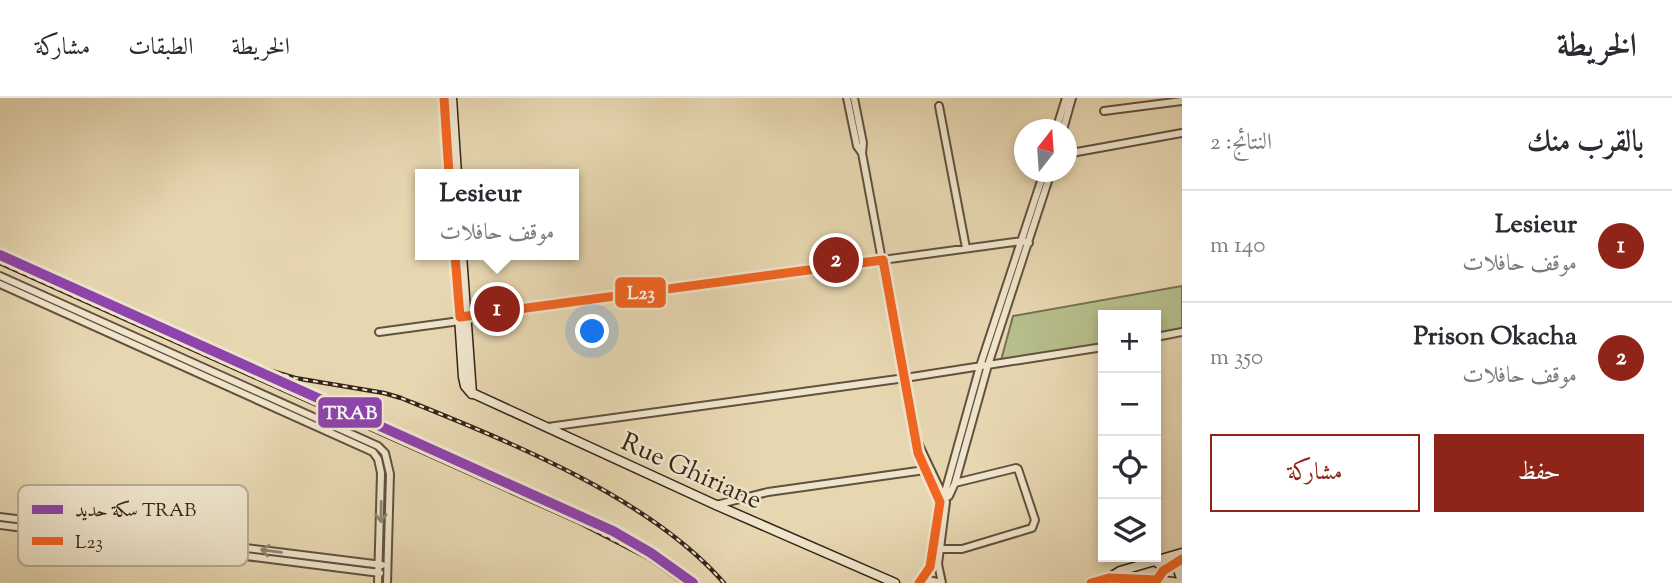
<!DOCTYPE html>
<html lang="ar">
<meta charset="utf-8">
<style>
body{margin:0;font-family:"Sorts Mill Goudy",Amiri,serif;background:#f7f7f7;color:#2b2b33;direction:rtl}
.controls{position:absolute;right:21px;bottom:21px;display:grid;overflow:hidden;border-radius:0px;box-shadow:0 4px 10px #0003}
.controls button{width:63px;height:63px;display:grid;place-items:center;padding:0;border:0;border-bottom:2px solid #e1e1e2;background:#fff;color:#2b2b33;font:35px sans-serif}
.compass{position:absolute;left:1014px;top:21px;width:63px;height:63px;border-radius:50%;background:#fff;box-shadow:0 4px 10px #0003;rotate:17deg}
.you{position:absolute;left:593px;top:234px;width:24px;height:24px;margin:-18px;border:5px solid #fff;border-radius:50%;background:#1a73e8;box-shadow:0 0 0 10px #1a73e833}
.badge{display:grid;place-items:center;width:46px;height:46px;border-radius:50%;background:#8f2418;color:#fff;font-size:23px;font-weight:700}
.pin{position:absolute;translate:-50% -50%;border:4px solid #fff;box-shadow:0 2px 7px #0006}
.popup{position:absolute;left:415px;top:71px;width:164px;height:91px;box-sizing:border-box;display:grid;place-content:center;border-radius:0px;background:#fff;filter:drop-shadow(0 2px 5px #0005);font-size:23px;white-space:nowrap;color:#7c7c81}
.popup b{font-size:26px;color:#2b2b33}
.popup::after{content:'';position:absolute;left:50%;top:100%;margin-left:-14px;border:14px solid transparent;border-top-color:#fff}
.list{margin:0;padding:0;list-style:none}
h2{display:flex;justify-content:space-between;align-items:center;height:91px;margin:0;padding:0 28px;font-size:30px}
h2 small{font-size:23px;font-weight:400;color:#7c7c81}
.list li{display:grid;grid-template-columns:46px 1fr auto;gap:21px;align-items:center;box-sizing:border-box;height:112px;padding:0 28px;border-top:2px solid #e1e1e2}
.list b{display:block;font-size:26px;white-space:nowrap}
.list p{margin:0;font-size:23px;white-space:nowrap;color:#7c7c81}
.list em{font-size:23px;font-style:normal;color:#7c7c81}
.actions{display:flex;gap:14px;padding:21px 28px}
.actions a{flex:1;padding:16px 0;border:2px solid #8f2418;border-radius:0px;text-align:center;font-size:24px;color:#8f2418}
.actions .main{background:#8f2418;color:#fff}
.icon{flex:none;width:38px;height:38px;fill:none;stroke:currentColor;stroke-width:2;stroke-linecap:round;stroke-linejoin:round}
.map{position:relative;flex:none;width:1182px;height:485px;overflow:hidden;direction:ltr}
header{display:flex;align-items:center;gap:42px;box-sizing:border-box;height:98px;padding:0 35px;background:#fff;border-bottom:2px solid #e1e1e2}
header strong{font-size:33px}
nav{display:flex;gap:38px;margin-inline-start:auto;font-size:24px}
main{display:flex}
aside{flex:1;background:#fff}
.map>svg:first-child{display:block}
.green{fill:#b6be8b;stroke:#767152;stroke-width:2}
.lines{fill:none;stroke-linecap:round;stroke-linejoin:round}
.street-casing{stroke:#62513f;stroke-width:10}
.secondary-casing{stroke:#352419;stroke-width:11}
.street{stroke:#efe5cc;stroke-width:6}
.secondary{stroke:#efe5cc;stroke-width:8}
.rail-casing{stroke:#352419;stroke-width:4.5}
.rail{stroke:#efe5cc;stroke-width:2;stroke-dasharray:5;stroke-linecap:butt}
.bus-1-casing{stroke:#efe5cc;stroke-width:14}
.bus-1{stroke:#f26522;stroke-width:9}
.rail-1-casing{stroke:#efe5cc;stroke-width:16}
.rail-1{stroke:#8e44ad;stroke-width:10}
.oneway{stroke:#928472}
.labels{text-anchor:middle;stroke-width:5;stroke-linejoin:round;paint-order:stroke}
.street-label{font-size:26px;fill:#352419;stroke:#efe5cc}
.key{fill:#efe5cc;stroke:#b7ab96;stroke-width:2}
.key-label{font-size:19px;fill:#352419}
.line-badge{stroke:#efe5cc;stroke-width:2.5}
.badge-label{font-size:19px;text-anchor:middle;font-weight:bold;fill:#fff}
</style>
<header>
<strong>الخريطة</strong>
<nav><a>الخريطة</a><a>الطبقات</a><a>مشاركة</a></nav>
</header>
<main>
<aside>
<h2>بالقرب منك<small>النتائج: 2</small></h2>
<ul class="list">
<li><span class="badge">1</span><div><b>Lesieur</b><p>موقف حافلات</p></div><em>140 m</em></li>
<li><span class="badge">2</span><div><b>Prison Okacha</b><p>موقف حافلات</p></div><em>350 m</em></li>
</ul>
<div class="actions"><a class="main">حفظ</a><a>مشاركة</a></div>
</aside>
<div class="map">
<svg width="1182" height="485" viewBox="0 0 1182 485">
<rect width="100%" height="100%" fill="#e7d7b1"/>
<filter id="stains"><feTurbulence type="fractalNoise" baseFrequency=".00286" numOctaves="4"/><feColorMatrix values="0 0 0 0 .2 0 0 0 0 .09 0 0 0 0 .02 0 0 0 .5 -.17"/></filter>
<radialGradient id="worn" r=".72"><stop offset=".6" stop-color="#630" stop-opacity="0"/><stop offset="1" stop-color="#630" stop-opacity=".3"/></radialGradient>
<path class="green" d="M 1182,188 L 1182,234 L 1156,239 L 1156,217 L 1103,217 L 1103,248 L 1000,266 L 1013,218 Z"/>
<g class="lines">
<g class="street-casing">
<path id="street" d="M 847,0 L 857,48 L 862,55
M 854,0 L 863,45 L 862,55 L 918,355 L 940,404 L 930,469 L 919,485
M 939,8 L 966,150
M 1104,13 L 1182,3
M 1056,32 L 1066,0
M 1063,32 L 1072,0
M 1066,56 L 1182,35
M 0,178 L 378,348 L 385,355 L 390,376 L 387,485
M 0,186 L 373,354 L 378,361 L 381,375 L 378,485
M 463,219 L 1022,143 L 1029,145
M 379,234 L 460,223
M 1156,239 L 1182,234
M 548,329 L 905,280 L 1103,249
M 918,345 L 946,404 L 938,466 L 942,485
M 938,400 L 945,394 L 980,268 L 1044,74
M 940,404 L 949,398 L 955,385 L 988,267 L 1051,74
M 716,407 L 768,394 L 925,372
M 0,419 L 382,467
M 0,427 L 380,475
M 939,451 L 962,451 L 1032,430 L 1035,422 L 1018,371 L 1016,370 L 955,385
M 923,481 L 942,485"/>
</g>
<g class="secondary-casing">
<path id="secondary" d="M 444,0 L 449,76
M 452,0 L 457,76
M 455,157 L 463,279 L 465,288 L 470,294 L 716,407 L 895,485
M 462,157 L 472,296
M 1181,462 L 1178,472 L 1182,483
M 1109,480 L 1157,482 L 1163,473 L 1162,468 L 1156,464
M 1157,482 L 1180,485
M 1091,485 L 1109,480 L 1120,473 L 1182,455"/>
</g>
<use href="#street" class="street"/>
<use href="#secondary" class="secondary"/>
<g class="rail-casing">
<path id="rail" d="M 0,165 L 580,425 L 648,460 L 683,485
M 255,268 L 295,280 L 384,295 L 401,300 C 507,343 648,398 724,485"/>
</g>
<use href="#rail" class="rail"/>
<g class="bus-1-casing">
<path id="bus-1" d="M 444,0 L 449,76
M 455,157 L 460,219 L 883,162
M 883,162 L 918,355 L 940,404 L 930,469 L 919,485
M 1091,485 L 1109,480 L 1157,482 L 1163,473 L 1182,461"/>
</g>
<use href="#bus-1" class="bus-1"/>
<g class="rail-1-casing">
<path id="rail-1" d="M 0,157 L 613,433 L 651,455 L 693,485"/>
</g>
<use href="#rail-1" class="rail-1"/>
</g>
<defs><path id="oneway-shaft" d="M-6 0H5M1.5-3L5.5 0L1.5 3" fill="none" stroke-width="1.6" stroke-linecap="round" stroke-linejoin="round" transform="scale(1.75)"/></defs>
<g class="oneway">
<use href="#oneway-shaft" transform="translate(381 414) rotate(91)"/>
<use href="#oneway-shaft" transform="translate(271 453) rotate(-173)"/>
</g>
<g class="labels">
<g class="street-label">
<text transform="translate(692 372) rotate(24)" y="9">Rue Ghiriane</text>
</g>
</g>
<rect x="18" y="387" width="230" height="81" rx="10" class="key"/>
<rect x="32" y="407" width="31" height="9" fill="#8e44ad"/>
<rect x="32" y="439" width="31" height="8" fill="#f26522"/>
<g class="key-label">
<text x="75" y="418">سكة حديد TRAB</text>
<text x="75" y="450">L23</text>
</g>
<g class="line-badge">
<rect x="614" y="178" width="53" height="33" rx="7" fill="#f26522"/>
<rect x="317" y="298" width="66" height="33" rx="7" fill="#8e44ad"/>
</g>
<g class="badge-label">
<text x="641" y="201">L23</text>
<text x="350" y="321">TRAB</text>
</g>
<rect width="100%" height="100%" filter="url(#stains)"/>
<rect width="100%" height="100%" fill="url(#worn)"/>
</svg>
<div class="controls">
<button>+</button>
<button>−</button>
<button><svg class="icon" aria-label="locate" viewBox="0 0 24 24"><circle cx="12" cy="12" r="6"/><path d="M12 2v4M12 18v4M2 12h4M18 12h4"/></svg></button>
<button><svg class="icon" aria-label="layers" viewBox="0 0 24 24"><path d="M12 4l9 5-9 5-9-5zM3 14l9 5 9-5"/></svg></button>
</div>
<svg class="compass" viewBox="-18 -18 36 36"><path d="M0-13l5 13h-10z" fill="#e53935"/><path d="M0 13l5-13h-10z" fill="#7c7c81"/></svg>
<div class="you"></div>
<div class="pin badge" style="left:497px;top:211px">1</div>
<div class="popup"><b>Lesieur</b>موقف حافلات</div>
<div class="pin badge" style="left:836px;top:162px">2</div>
</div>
</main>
